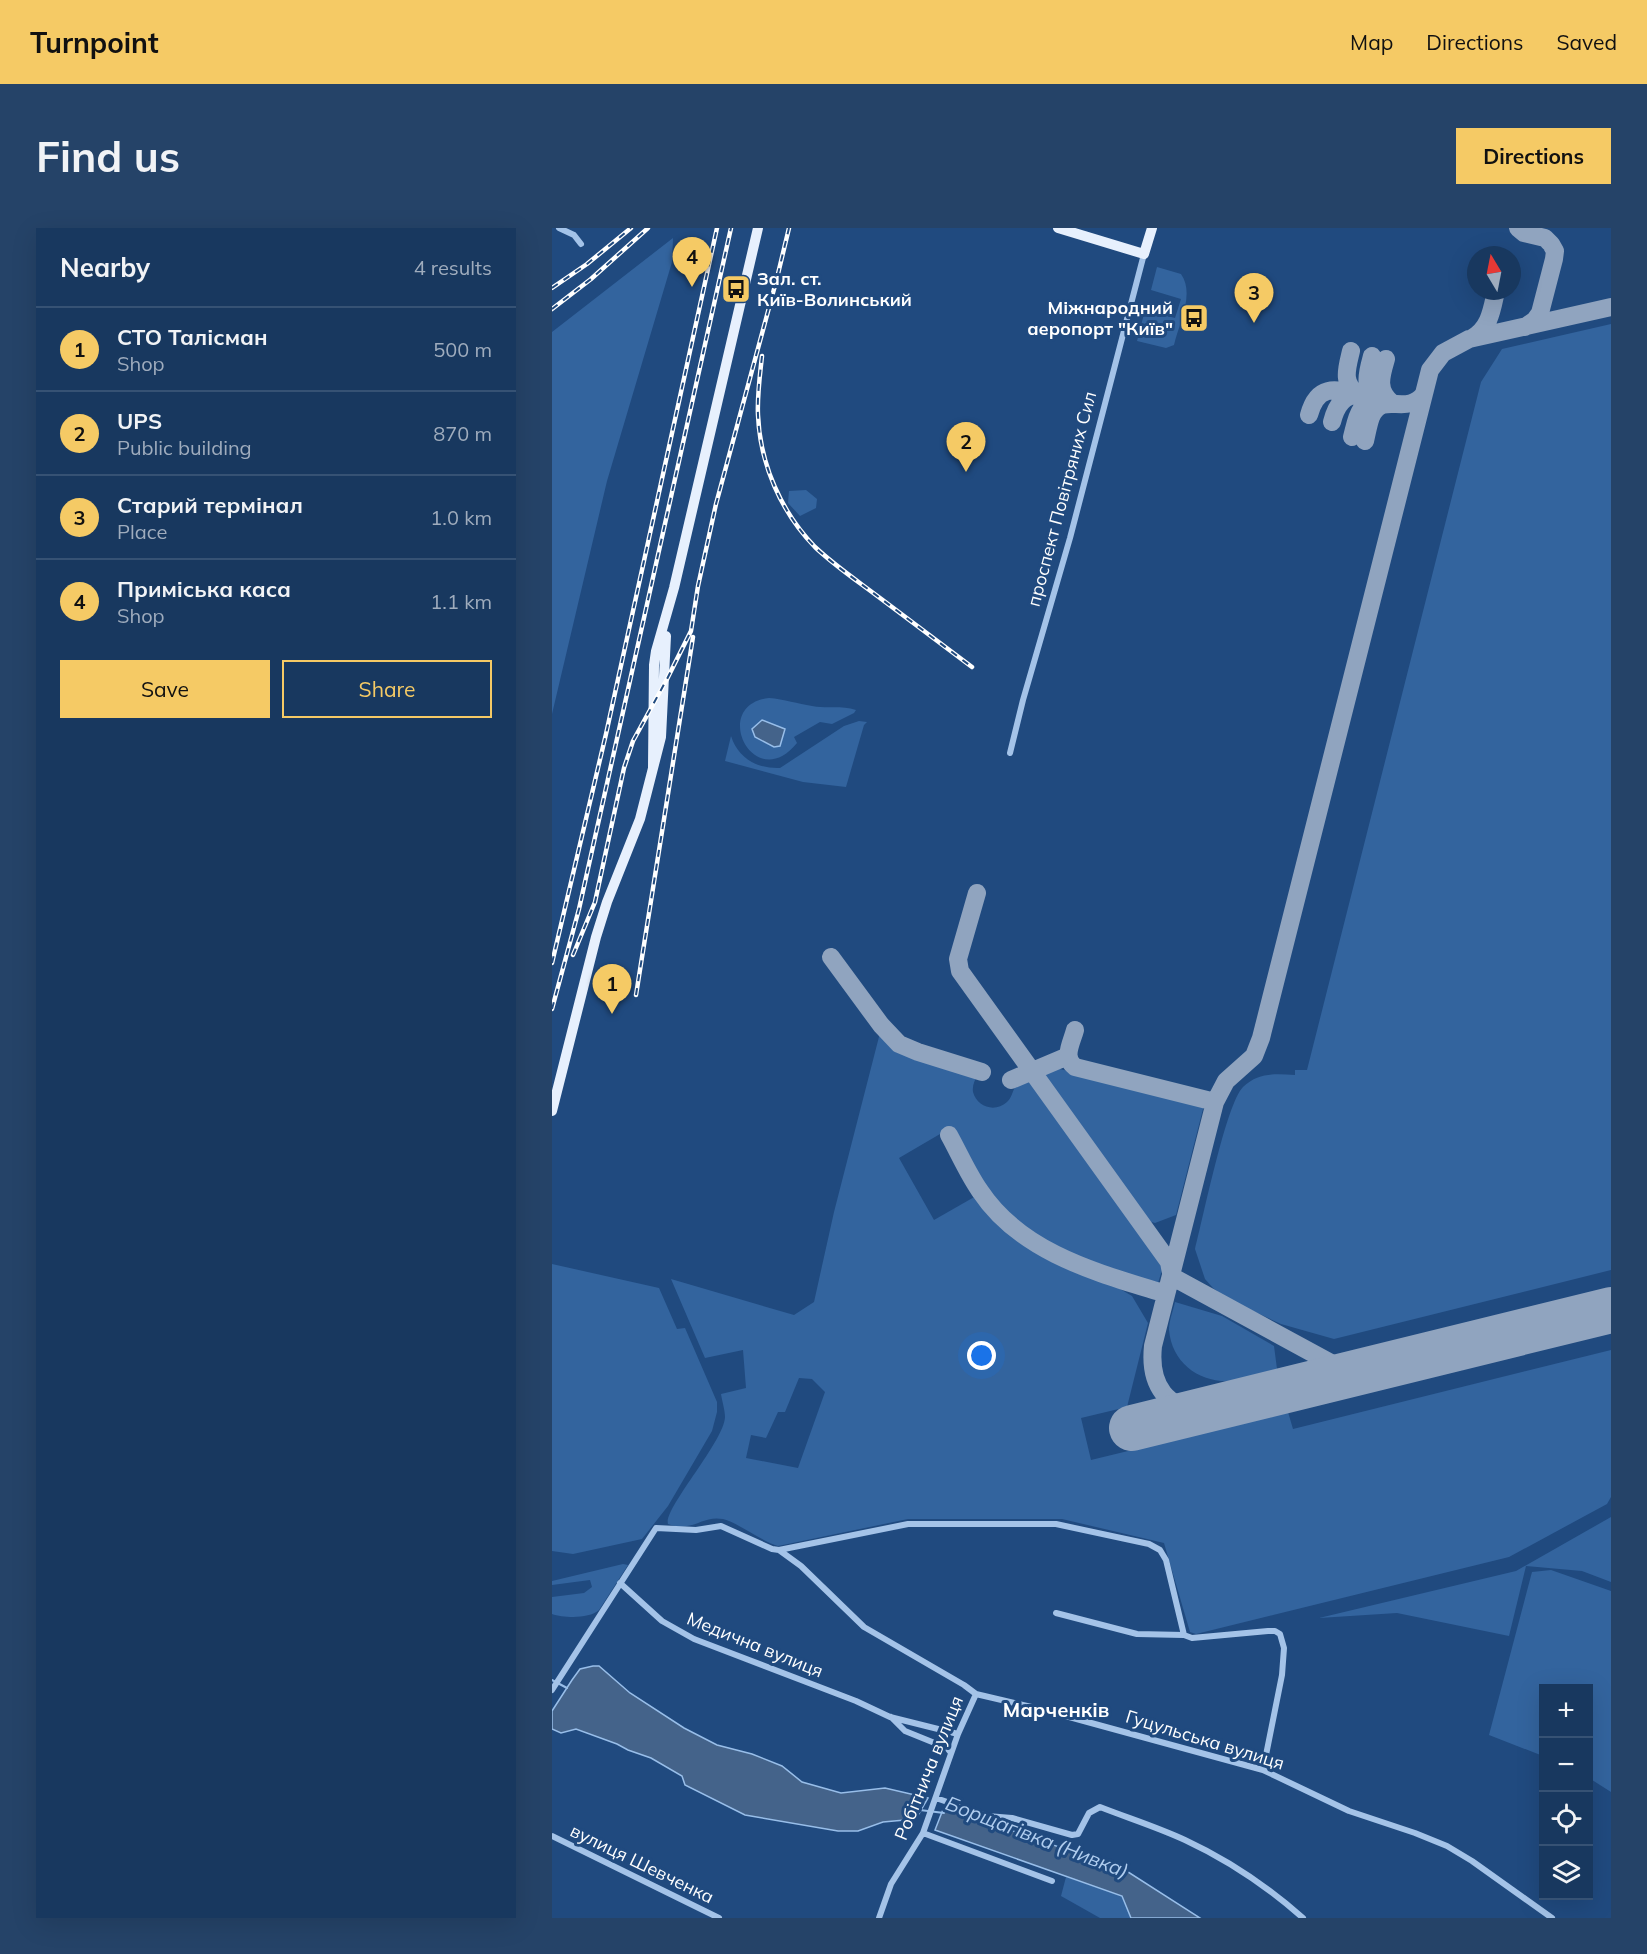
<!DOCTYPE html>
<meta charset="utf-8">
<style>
body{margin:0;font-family:Mulish,sans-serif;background:#254368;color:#f1f3f6}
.controls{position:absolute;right:18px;bottom:18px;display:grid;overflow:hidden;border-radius:0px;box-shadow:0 6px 24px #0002}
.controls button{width:54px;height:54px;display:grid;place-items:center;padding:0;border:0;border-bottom:2px solid #365274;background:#18385f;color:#f1f3f6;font:30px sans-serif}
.compass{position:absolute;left:915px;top:18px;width:54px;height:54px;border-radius:50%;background:#18385f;box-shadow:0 6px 24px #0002;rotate:350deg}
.you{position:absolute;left:430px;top:1128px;width:21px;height:21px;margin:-15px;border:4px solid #fff;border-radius:50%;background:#1a73e8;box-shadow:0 0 0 9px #1a73e833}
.badge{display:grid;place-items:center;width:39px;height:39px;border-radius:50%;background:#f5ca65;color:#111;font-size:20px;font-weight:700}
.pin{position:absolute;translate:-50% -50px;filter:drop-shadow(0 2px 3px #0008)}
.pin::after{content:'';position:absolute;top:32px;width:21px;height:18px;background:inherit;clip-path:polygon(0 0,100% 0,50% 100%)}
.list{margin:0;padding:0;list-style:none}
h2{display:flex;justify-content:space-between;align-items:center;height:78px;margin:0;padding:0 24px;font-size:26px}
h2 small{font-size:20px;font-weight:400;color:#9facbd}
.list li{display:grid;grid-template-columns:39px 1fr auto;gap:18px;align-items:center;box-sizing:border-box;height:84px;padding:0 24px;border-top:2px solid #365274}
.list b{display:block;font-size:22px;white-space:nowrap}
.list p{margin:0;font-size:20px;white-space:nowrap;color:#9facbd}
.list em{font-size:20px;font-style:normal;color:#9facbd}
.actions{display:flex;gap:12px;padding:18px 24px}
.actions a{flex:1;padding:14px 0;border:2px solid #f5ca65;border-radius:0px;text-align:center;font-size:21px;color:#f5ca65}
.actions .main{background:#f5ca65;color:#111}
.icon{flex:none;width:33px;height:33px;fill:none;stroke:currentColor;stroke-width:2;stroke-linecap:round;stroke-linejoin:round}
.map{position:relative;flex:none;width:1059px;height:1690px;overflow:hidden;border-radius:0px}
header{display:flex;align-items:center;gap:36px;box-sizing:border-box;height:84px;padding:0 30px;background:#f5ca65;color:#111}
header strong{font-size:28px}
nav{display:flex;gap:33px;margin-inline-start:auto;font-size:21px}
.intro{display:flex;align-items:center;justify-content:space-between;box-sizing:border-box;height:144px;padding:0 36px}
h1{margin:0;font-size:42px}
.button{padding:15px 27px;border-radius:0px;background:#f5ca65;color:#111;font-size:21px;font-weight:700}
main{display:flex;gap:36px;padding:0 36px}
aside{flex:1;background:#18385f;border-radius:0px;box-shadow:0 6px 24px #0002}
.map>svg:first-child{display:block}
.green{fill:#33649e;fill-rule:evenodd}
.water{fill:#44638a;stroke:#98bee9;stroke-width:1.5}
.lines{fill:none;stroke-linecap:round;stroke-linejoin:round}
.stream{stroke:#98bee9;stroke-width:2}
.taxiway{stroke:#90a4bf;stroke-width:18}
.runway{stroke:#90a4bf;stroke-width:46}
.street{stroke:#a4c3e8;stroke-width:6}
.primary{stroke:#e7f0fd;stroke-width:10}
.rail-casing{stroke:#fff;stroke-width:4.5}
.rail{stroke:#204a7f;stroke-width:2;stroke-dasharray:7;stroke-linecap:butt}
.labels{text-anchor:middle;stroke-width:6;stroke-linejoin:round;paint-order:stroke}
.poi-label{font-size:18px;font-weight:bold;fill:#fff;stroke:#204a7f;text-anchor:start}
.street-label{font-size:18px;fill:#fff;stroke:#204a7f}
.neighbourhood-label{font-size:20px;font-weight:bold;fill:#fff;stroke:#204a7f}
.water-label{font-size:20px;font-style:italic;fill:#b0cdef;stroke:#204a7f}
</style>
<header>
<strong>Turnpoint</strong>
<nav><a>Map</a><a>Directions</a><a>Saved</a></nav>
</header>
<div class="intro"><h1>Find us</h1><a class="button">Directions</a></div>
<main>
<aside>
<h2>Nearby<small>4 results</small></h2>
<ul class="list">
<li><span class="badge">1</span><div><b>СТО Талісман</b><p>Shop</p></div><em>500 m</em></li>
<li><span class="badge">2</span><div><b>UPS</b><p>Public building</p></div><em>870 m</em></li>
<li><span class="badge">3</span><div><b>Старий термінал</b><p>Place</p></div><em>1.0 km</em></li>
<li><span class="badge">4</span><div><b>Приміська каса</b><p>Shop</p></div><em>1.1 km</em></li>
</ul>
<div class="actions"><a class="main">Save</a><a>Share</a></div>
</aside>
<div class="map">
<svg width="1059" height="1690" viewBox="0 0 1059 1690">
<rect width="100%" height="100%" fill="#204a7f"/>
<path class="green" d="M 121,10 L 120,34 L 55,253 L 0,486 L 0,104 Z
M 605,39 L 629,46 C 643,66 627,95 622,117 L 614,120 L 585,113 L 593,82 L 623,90 L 629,71 L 599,62 Z
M 1059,96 L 1059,1042 L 782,1111 L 729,1096 L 677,1072 L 661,1060 L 653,1051 L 643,1021 C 651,991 674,876 691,859 C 707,844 723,846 743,847 L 743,842 L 755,842 L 929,154 L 950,121 Z
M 254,262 L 265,271 L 264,280 L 248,288 L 236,275 L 237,263 Z
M 217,470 C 232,471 246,476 260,478 C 276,481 289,477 304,482 L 302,485 L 280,496 L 268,494 L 242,509 L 245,515 C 202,568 157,477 217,470 Z
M 307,493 L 315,494 L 312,497 L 294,559 L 251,554 L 173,533 L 179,508 C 186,530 205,541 228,540 L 292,498 Z
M 329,801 L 346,819 L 364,827 L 426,846 C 423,852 420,857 421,864 C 425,879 443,885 455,874 C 460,870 460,863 464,858 C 467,855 473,853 477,852 L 611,1039 L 606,1055 C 535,1036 472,1017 429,952 C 418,936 409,917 400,899 L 347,930 L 382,992 L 424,968 L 447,994 L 465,1010 L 487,1025 L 514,1039 L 556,1054 L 580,1068 L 596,1095 L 575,1179 L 529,1190 L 539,1232 L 736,1184 L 741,1201 L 1059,1122 L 1059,1269 L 1055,1276 L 957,1329 L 644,1406 L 638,1404 L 612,1315 L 510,1291 L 356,1291 L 226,1318 C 209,1313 183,1293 171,1291 C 149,1287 141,1305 116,1296 C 111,1281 172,1214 173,1189 C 173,1182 170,1173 169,1166 L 194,1160 L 191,1122 L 153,1130 L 119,1051 L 242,1087 L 262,1074 L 282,984 ZM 247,1150 L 260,1151 L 273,1164 L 246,1240 L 194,1230 L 199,1207 L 214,1210 L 226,1184 L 233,1184 Z
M 504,840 L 652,877 L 624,987 L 603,995 L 596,993 L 490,845 Z
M 0,1036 L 107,1060 L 125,1101 L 133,1100 L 165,1174 L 165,1184 L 160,1203 L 116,1278 L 90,1311 L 21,1326 L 0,1323 Z
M 623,1074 L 670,1088 L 722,1118 L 725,1141 C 711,1145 694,1152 679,1153 C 647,1155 620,1135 617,1102 C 617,1093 621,1083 623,1074 Z
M 1059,1289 L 1059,1354 L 1030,1343 L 974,1338 L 957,1408 L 845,1385 L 767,1390 L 964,1343 Z
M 71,1336 L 76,1337 L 47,1382 C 37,1391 12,1390 0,1386 L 0,1369 L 32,1365 L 40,1359 L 38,1352 L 0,1357 L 0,1353 Z
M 999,1342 L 1059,1363 L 1059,1564 L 1037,1550 L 1036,1460 L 992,1460 L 991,1528 L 937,1507 L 980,1344 Z
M 514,1649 L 570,1668 L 579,1690 L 548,1690 L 509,1668 Z"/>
<path class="water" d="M 210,492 L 233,501 L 228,518 L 222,519 L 203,509 L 200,501 Z
M 41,1438 L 47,1438 L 78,1465 L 132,1500 L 165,1517 L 200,1526 L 230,1538 L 250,1554 L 289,1565 L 333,1560 L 376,1570 L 364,1591 L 331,1594 L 306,1603 L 286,1603 L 193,1587 L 133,1557 L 130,1548 L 99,1530 L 76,1522 L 65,1516 L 24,1501 L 9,1505 L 0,1501 L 0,1483 L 20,1452 L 28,1441 Z
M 392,1579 L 573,1642 L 648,1690 L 579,1690 L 570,1668 L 383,1602 Z"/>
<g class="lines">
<path class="stream" d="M 0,1452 L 15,1460
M 368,1582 L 392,1585"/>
<path class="taxiway" d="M 966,0 L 972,5 L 993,10 L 999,16 L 1003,23 L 1002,31 L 988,85 L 983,92 L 973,99
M 920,110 C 938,100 940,81 944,63
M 799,123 C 795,140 789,156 807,167
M 820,128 C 815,146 810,161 829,172
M 834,131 C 829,148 824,162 840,175
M 757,187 C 765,157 782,160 807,167
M 780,194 C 784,178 792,165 810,167
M 800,209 C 805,190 806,173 829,172
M 813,213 C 815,205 816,197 819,189 C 831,162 854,189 872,166
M 425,665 L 406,731 L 408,743 L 617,1034 L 619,1045
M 279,729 L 329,797 L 347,816 L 366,824 L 430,844
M 523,802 C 520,814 510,830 523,839 L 663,874
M 459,852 L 516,828
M 397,907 C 407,925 416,946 428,963 C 470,1026 547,1045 614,1066
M 619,1048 L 799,1146
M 656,1180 C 614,1185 597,1156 601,1118 L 663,874 L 674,853 L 702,828 L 709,810 L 878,142 L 891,125 L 917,111 L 1059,79"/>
<path class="runway" d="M 580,1200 L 1059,1082"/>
<path class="street" d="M 7,0 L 22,7 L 29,16
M 458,525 L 471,472 L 518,310 L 592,26
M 227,1322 L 356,1296 L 504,1296 L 597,1316 L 608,1322 L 614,1332 L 632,1407
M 68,1355 L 110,1393 L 142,1411 L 304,1473 L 338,1489 L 406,1506
M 504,1385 L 585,1406 L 632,1407 L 640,1410 L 716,1403 L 723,1403 L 728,1406 L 732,1420 L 730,1447 L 711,1542
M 0,1462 L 104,1300 L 144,1302 L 169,1298 L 220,1321 L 227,1322 L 249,1338 L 312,1399 L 412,1457 L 424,1466 L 488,1481 L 711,1542 L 797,1583 L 863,1605 L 895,1618 L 920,1633 L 1000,1690
M 339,1489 L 353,1503 L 395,1520 L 399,1525
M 384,1570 L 435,1588 L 460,1590 L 520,1607 L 526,1606 L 537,1585 L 548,1579 C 576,1590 605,1599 633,1612 C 676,1632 716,1659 751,1690
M 371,1605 L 500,1653
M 0,1608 L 167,1690
M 327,1690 L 339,1656 L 371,1605 L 406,1506 L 424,1466"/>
<path class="primary" d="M 506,0 L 592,26 L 600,0
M 101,539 L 102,437 L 104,423 L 122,360 L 206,0
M 0,883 L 44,709 L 55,674 L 88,591 L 109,509 L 114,408"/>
<g class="rail-casing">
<path id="rail" d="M 0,60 L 35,36 L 79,0
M 0,81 L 39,51 L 96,0
M 210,128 C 208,147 205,168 206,187 C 208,236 229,284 263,319 C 283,338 307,354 328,370 C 359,393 389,416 420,439
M 21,727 L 43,674 L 72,540 L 81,513 L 115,451 L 139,403 L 146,358 L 164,276 L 225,50 L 237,0
M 0,735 L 54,506 L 165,0
M 84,767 L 141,409
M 0,781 L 27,681 L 179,0"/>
</g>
<use href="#rail" class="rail"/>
</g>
<defs>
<g id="bus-square" transform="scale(1.5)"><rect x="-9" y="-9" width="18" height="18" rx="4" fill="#f5ca65" stroke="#204a7f"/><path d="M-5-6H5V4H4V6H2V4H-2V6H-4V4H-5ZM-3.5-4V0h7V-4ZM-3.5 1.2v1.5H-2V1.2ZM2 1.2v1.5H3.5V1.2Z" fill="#111"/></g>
</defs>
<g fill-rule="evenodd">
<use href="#bus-square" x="184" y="61"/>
<use href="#bus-square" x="642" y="90"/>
</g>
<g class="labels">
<g class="poi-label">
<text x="205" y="57">Зал. ст.<tspan x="205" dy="21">Київ-Волинський</tspan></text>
<text x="621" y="86" text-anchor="end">Міжнародний<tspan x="621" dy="21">аеропорт "Київ"</tspan></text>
</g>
<g class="street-label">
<text transform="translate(510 271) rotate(-75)" y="6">проспект Повітряних Сил</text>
<text transform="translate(203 1417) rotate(22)" y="6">Медична вулиця</text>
<text transform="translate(653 1512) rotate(17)" y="6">Гуцульська вулиця</text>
<text transform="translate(377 1540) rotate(-68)" y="6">Робітнича вулиця</text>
<text transform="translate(90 1636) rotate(26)" y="6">вулиця Шевченка</text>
</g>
<g class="neighbourhood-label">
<text x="504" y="1489">Марченків</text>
</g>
<g class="water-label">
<text transform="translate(485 1609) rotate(21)" y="7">Борщагівка (Нивка)</text>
</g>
</g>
</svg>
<div class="controls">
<button>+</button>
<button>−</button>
<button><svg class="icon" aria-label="locate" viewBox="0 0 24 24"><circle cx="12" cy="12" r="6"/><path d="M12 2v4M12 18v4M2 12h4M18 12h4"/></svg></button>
<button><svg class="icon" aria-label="layers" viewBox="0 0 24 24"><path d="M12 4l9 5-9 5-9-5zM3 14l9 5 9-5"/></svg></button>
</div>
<svg class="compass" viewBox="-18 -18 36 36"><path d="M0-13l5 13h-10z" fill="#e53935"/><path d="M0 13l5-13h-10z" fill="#9facbd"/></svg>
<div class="you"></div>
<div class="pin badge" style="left:60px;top:786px">1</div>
<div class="pin badge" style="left:414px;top:244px">2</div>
<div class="pin badge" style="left:702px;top:95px">3</div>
<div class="pin badge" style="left:140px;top:59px">4</div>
</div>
</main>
